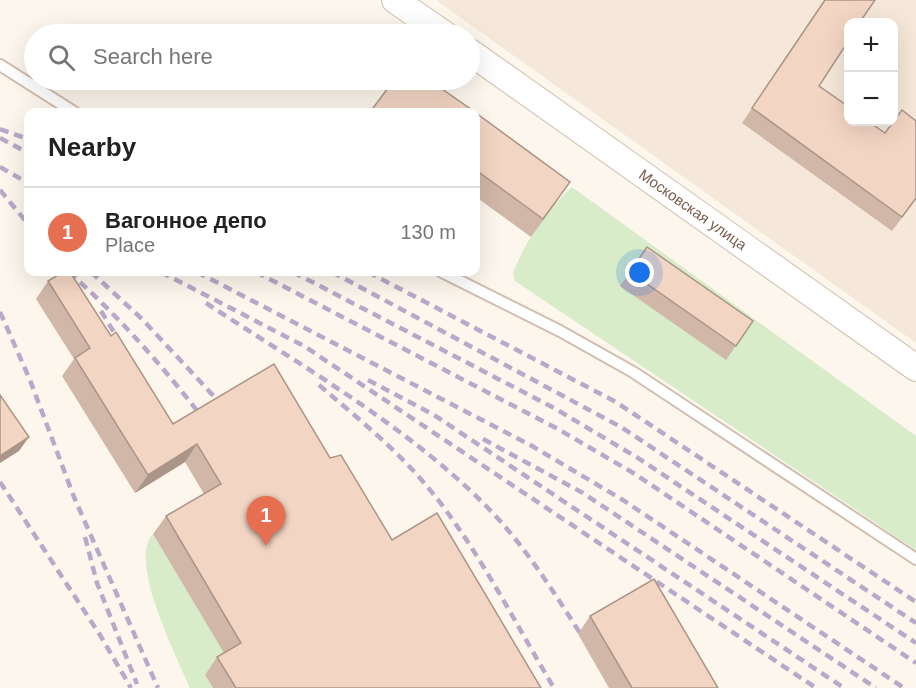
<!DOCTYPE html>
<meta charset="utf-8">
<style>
body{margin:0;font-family:Helvetica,sans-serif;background:#f6f6f6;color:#222}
.controls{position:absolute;right:18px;top:18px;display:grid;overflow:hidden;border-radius:12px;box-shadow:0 6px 24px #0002}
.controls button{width:54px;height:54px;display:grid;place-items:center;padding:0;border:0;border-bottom:2px solid #e0e0e0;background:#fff;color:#222;font:30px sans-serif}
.you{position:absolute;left:640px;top:273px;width:21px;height:21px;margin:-15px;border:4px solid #fff;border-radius:50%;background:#1a73e8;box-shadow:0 0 0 9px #1a73e833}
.badge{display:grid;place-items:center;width:39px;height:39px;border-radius:50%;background:#e76f51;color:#fff;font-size:20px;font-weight:700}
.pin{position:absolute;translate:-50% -50px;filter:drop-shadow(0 2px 3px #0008)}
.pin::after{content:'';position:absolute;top:32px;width:21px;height:18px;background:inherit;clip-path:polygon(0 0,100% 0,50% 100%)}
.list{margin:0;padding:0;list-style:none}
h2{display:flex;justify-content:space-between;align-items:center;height:78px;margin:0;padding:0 24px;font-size:26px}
h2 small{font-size:20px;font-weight:400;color:#767676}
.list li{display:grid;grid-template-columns:39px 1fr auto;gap:18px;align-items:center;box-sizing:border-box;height:90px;padding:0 24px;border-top:2px solid #e0e0e0}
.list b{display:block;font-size:22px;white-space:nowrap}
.list p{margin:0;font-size:20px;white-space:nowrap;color:#767676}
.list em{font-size:20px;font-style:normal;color:#767676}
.icon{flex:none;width:33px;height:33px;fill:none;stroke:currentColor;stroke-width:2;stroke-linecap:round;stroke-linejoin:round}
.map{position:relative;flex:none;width:916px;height:688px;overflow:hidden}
.search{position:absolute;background:#fff;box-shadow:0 6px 24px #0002;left:24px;top:24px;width:456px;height:66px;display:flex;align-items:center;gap:15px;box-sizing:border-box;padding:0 21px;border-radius:33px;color:#767676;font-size:22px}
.panel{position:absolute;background:#fff;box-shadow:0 6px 24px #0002;left:24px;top:108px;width:456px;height:168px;border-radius:12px}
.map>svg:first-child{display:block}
.residential{fill:#f5e8da;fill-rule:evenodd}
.green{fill:#d8ecc9}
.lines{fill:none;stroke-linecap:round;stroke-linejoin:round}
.service-casing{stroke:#d1beb0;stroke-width:14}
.tertiary-casing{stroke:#d1beb0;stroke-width:28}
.service{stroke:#fff;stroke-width:10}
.tertiary{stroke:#fff;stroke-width:26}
.rail{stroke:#b9a8c9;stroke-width:4.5;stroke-dasharray:9 6;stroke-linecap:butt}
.wall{fill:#d1b7a8}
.shaded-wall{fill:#aa9588}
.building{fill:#f3d5c3;stroke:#aa9588;stroke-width:1.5}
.labels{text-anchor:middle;stroke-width:6;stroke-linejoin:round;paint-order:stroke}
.street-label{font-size:15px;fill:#7a5c4d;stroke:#fffaf3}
</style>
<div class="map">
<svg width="916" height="688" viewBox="0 0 916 688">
<rect width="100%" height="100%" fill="#fdf6ec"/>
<path class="residential" d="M 436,0 L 916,0 L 916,343 ZM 848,22 L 894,22 L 894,122 L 848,122 Z"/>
<path class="green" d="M 572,187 L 916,436 L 916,550 L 515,281 L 513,273 C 525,241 547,210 572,187 Z
M 153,534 L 229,660 L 205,675 L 213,688 L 190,688 C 178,659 127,560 153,534 Z"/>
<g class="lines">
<g class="service-casing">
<path id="service" d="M 0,65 L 74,112
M 442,272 L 560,331 L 633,372 L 916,559"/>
</g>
<g class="tertiary-casing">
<g id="tertiary">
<path d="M 395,0 L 444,34"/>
<path id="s1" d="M 470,52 L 916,368"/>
</g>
</g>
<use href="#service" class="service"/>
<use href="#tertiary" class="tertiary"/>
<path class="rail" d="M 0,129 L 28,139
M 0,138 L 28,153
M 0,167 L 28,183
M 0,190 L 28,224
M 69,272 C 118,316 161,364 202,417
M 91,272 L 142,319 L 222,405
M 161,272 L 304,346 L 816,688
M 197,272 L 532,446 L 623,500 L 904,688
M 256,272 L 558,429 L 635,474 L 916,663
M 293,272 L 554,408 L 638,458 L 916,643
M 332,272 L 621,427 L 916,623
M 368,272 L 616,402 L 916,602
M 206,303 C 303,367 424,436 501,522 C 531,556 555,594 580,633
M 101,311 L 123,347
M 0,312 L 30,380 L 74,497 L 158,688
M 368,380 L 434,415 L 844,688
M 319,385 C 355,416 394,447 425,484 C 474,541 515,623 554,688
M 483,439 L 583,493 L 876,688
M 0,482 L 100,635 L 131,688
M 85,537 L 97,583 L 137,684"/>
</g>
<path class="wall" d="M 824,0 L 819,86 L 885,133 L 916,121 L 916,199 L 892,231 L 742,123 Z
M 476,113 L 558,200 L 531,237 L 476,197 Z
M 647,247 L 753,321 L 726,360 L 620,286 Z
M 48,281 L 111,336 L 173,424 L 330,458 L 392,540 L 541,688 L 213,688 L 205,675 L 217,657 L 224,653 L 153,534 L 166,516 L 204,494 L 185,462 L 135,493 L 62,376 L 74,359 L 36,299 Z
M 590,616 L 718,688 L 609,688 L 578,634 Z"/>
<path class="shaded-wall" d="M 29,437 L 19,451 L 0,463 L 0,456 Z
M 197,444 L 185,462 L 135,493 L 148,475 Z"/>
<path class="building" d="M 825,0 L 875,0 L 860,22 L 849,22 L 849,40 L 819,86 L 849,107 L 849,122 L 869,122 L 885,133 L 902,110 L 916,121 L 916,198 L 902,217 L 752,108 Z
M 394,80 L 429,80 L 475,112 L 370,112 Z
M 476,113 L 570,182 L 543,219 L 476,170 Z
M 647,247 L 753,321 L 736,346 L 630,272 Z
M 63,272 L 70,272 L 111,336 L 116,332 L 173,424 L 274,364 L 330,458 L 341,455 L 392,540 L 437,513 L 541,688 L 236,688 L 217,657 L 241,643 L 166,516 L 221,484 L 197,444 L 148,475 L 75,358 L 90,348 L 48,281 Z
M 0,395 L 29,437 L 0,456 Z
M 654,579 L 718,688 L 632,688 L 590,616 Z"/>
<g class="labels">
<g class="street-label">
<text dy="5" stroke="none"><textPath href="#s1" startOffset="273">Московская улица</textPath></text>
</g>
</g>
</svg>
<div class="controls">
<button>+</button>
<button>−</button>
</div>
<div class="you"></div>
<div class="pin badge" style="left:266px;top:546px">1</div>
<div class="search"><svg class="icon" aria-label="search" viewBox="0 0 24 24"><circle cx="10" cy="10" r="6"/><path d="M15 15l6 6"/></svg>Search here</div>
<section class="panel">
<h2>Nearby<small></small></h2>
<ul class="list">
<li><span class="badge">1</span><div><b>Вагонное депо</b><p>Place</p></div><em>130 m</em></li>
</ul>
</section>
</div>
